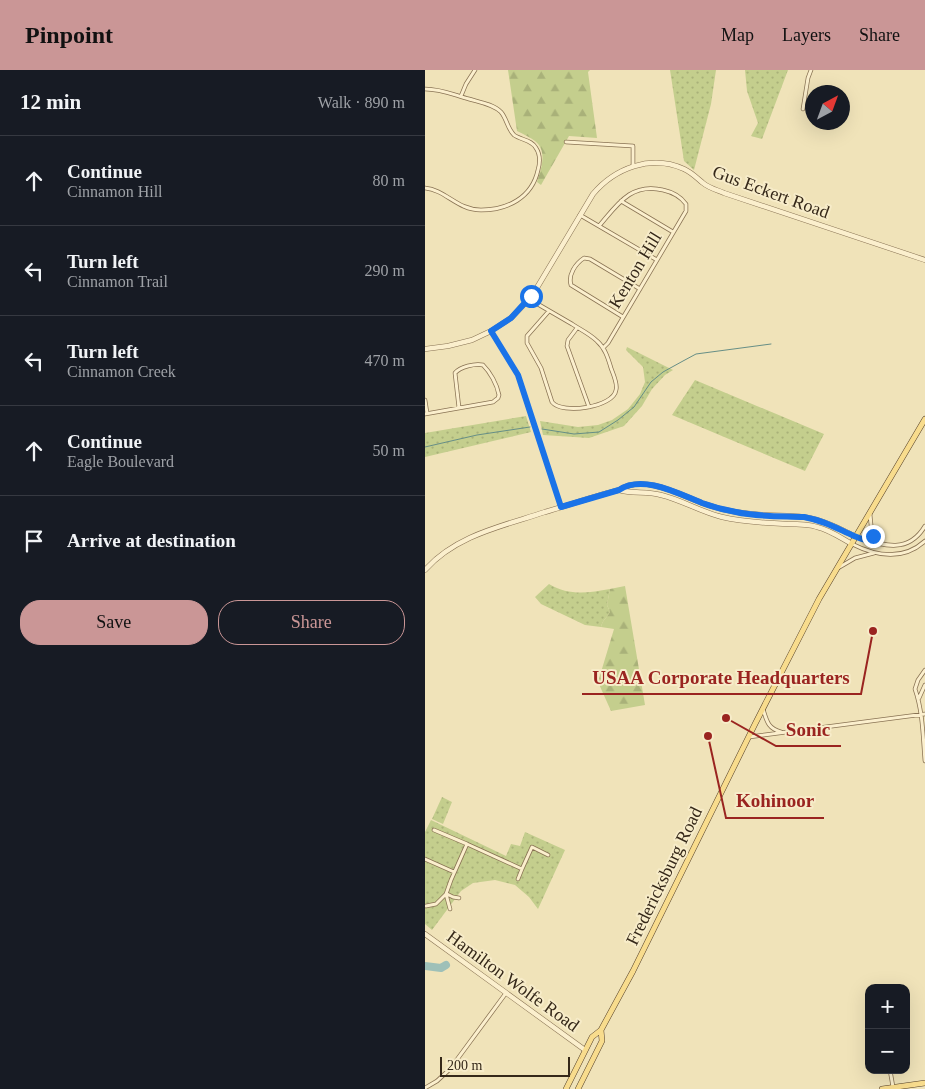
<!DOCTYPE html>
<meta charset="utf-8">
<style>
body{margin:0;font-family:"Times New Roman",serif;background:#20242c;color:#f1f3f6}
.controls{position:absolute;right:15px;bottom:15px;display:grid;overflow:hidden;border-radius:10px;box-shadow:0 5px 20px #0002}
.controls button{width:45px;height:45px;display:grid;place-items:center;padding:0;border:0;border-bottom:1px solid #363941;background:#171b24;color:#f1f3f6;font:25px sans-serif}
.compass{position:absolute;left:380px;top:15px;width:45px;height:45px;border-radius:50%;background:#171b24;box-shadow:0 5px 20px #0002;rotate:41deg}
.scale{position:absolute;left:15px;bottom:12px;width:130px;box-sizing:border-box;padding-left:5px;border:2px solid #352819;border-top:0;font-size:14px;line-height:18px;white-space:nowrap;color:#352819;-webkit-text-stroke:4px #f7ecc9;paint-order:stroke}
.stop{position:absolute;width:15px;height:15px;margin:-11px;border:4px solid #1a73e8;border-radius:50%;background:#fff}
.stop.end{background:#1a73e8;border-color:#fff;box-shadow:0 1px 5px #0008}
.list{margin:0;padding:0;list-style:none}
h2{display:flex;justify-content:space-between;align-items:center;height:65px;margin:0;padding:0 20px;font-size:21px}
h2 small{font-size:16px;font-weight:400;color:#9ea1a6}
.list li{display:grid;grid-template-columns:32px 1fr auto;gap:15px;align-items:center;box-sizing:border-box;height:90px;padding:0 20px;border-top:1px solid #363941}
.list b{display:block;font-size:19px;white-space:nowrap}
.list p{margin:0;font-size:16px;white-space:nowrap;color:#9ea1a6}
.list em{font-size:16px;font-style:normal;color:#9ea1a6}
.actions{display:flex;gap:10px;padding:15px 20px}
.actions a{flex:1;padding:11px 0;border:1px solid #ca9696;border-radius:20px;text-align:center;font-size:18px;color:#ca9696}
.actions .main{background:#ca9696;color:#111}
.icon{flex:none;width:28px;height:28px;fill:none;stroke:currentColor;stroke-width:2;stroke-linecap:round;stroke-linejoin:round}
.map{position:relative;flex:none;width:500px;height:1019px;overflow:hidden}
header{display:flex;align-items:center;gap:30px;box-sizing:border-box;height:70px;padding:0 25px;background:#ca9696;color:#111}
header strong{font-size:24px}
nav{display:flex;gap:28px;margin-inline-start:auto;font-size:18px}
main{display:flex}
aside{flex:1;background:#171b24}
.map>svg:first-child{display:block}
.grass{fill:url(#grass-dots)}
.forest{fill:url(#forest-firs)}
.lines{fill:none;stroke-linecap:round;stroke-linejoin:round}
.stream{stroke:#668e86;stroke-width:1}
.river{stroke:#9ec0b8;stroke-width:8}
.minor-casing{stroke:#887253;stroke-width:4.5}
.tertiary-casing{stroke:#887253;stroke-width:5.5}
.primary-casing{stroke:#543f28;stroke-width:6}
.minor{stroke:#fbefcd;stroke-width:3}
.tertiary{stroke:#fbefcd;stroke-width:4.5}
.primary{stroke:#f8dc8d;stroke-width:5}
.route{stroke:#1a73e8;stroke-width:6}
.labels{text-anchor:middle;stroke-width:4;stroke-linejoin:round;paint-order:stroke}
.street-label{font-size:18px;fill:#352819;stroke:#f7ecc9}
.leader{fill:none;stroke:#9a2420;stroke-width:2}
.callout-dot{fill:#9a2420;stroke:#f7ecc9;stroke-width:2}
.callout-label{font-size:19px;text-anchor:middle;font-weight:bold;fill:#9a2420;stroke:#f7ecc9;stroke-width:4;stroke-linejoin:round;paint-order:stroke}
</style>
<header>
<strong>Pinpoint</strong>
<nav><a>Map</a><a>Layers</a><a>Share</a></nav>
</header>
<main>
<aside>
<h2>12 min<small>Walk · 890 m</small></h2>
<ul class="list">
<li><svg class="icon" aria-label="ahead" viewBox="0 0 24 24"><path d="M12 20V5M6 11l6-6 6 6"/></svg><div><b>Continue</b><p>Cinnamon Hill</p></div><em>80 m</em></li>
<li><svg class="icon" aria-label="left" viewBox="0 0 24 24"><path d="M17 20v-9H6M10 6l-5 5 5 5"/></svg><div><b>Turn left</b><p>Cinnamon Trail</p></div><em>290 m</em></li>
<li><svg class="icon" aria-label="left" viewBox="0 0 24 24"><path d="M17 20v-9H6M10 6l-5 5 5 5"/></svg><div><b>Turn left</b><p>Cinnamon Creek</p></div><em>470 m</em></li>
<li><svg class="icon" aria-label="ahead" viewBox="0 0 24 24"><path d="M12 20V5M6 11l6-6 6 6"/></svg><div><b>Continue</b><p>Eagle Boulevard</p></div><em>50 m</em></li>
<li><svg class="icon" aria-label="arrive" viewBox="0 0 24 24"><path d="M6 21V4h12l-3 4 3 4H6"/></svg><div><b>Arrive at destination</b></div></li>
</ul>
<div class="actions"><a class="main">Save</a><a>Share</a></div>
</aside>
<div class="map">
<svg width="500" height="1019" viewBox="0 0 500 1019">
<defs>
<pattern id="grass-dots" width="8" height="8" patternUnits="userSpaceOnUse" patternTransform="scale(1.25)"><rect width="8" height="8" fill="#c4ce8d"/><path d="M2 2h.1M6 6h.1" fill="none" stroke="#a9b179" stroke-width="1.8" stroke-linecap="round"/></pattern>
<pattern id="forest-firs" width="22" height="20" patternUnits="userSpaceOnUse" patternTransform="scale(1.25)"><rect width="22" height="20" fill="#c4ce8d"/><path d="M5 1l3.5 6h-7zM16 11l3.5 6h-7z" fill="#a9b179"/></pattern>
</defs>
<rect width="100%" height="100%" fill="#f0e3b9"/>
<path class="grass" d="M 245,0 L 291,0 L 286,34 L 269,100 L 259,91 Z
M 320,0 L 363,0 L 337,69 L 326,66 L 333,53 L 322,21 Z
M 202,277 L 248,300 L 240,305 L 227,319 L 217,336 L 199,356 L 164,368 L 118,365 L 115,351 L 153,357 L 173,355 L 187,350 L 203,339 L 215,324 L 220,312 L 218,297 L 201,280 Z
M 270,310 L 399,364 L 380,401 L 247,345 Z
M 101,346 L 106,362 L 0,387 L 0,363 Z
M 124,514 C 144,526 163,523 185,519 L 182,535 L 185,542 C 181,549 178,549 176,557 L 160,555 L 116,534 L 110,527 Z
M 17,727 L 27,732 L 18,754 L 7,749 Z
M 6,750 L 81,786 L 86,774 L 95,776 L 100,762 L 140,780 L 113,839 L 104,827 L 90,815 L 70,810 L 48,813 L 36,821 L 7,860 L 0,854 L 0,762 Z"/>
<path class="forest" d="M 83,0 L 165,0 L 163,2 L 172,68 L 144,66 L 116,115 L 112,112 C 116,99 123,81 110,71 C 105,67 98,64 92,61 Z
M 200,516 L 220,635 L 186,641 L 173,612 L 189,559 L 176,557 C 178,549 181,549 185,542 L 182,535 L 185,519 Z"/>
<g class="lines">
<path class="stream" d="M 117,359 L 149,364 L 174,362 L 193,350 L 209,337 L 226,312 L 238,302 L 258,291 L 271,284 L 346,274
M 0,377 L 52,365 L 105,357"/>
<path class="river" d="M 0,896 L 16,898 L 21,895"/>
<g class="minor-casing">
<path id="minor" d="M 0,19 C 16,19 29,25 44,29 C 54,32 68,34 76,42 C 82,49 82,58 89,65 C 96,70 107,70 111,78 C 115,84 115,93 113,100 C 107,128 82,140 56,140 C 32,140 21,120 0,118
M 36,26 L 41,14 L 50,0
M 378,39 L 383,8 L 386,0
M 141,72 L 208,76 L 208,96
M 196,131 L 248,162
M 155,145 L 232,190
M 174,156 C 192,135 206,112 238,120 C 247,122 256,127 261,134 L 261,141 L 183,273 L 178,278
M 104,229 C 118,237 133,246 147,254 C 156,260 165,264 172,271 C 180,278 183,288 186,298 C 188,304 193,314 191,320 C 189,337 137,345 127,332 L 116,298 L 102,273 L 102,266 L 124,241
M 198,247 L 146,215 C 143,205 150,194 159,188 L 165,189 L 215,219
M 152,258 L 143,270 L 142,276 L 164,337
M 66,261 L 93,305 L 136,437
M 0,330 L 2,343
M 0,344 L 68,332 L 73,328 L 74,325 C 72,314 65,302 58,295 C 50,293 35,297 30,303 L 34,338
M 445,444 C 446,455 446,463 452,473
M 431,467 C 457,475 483,485 500,456
M 427,474 C 451,486 478,491 500,471
M 413,498 L 430,488 L 449,483
M 500,600 L 493,610 L 490,619 C 498,642 498,667 500,691
M 494,628 L 500,615
M 338,639 C 342,652 343,658 356,662
M 324,667 L 500,644
M 42,774 L 97,799 L 107,777 L 123,785
M 0,789 L 29,802
M 93,809 L 97,799
M 21,824 L 25,839
M 22,824 L 28,827 L 34,828
M 1,836 L 11,834 L 21,824 L 26,810 L 42,774 L 9,760
M 465,1000 L 468,1017
M 0,1018 L 12,1011 L 25,999 L 81,923"/>
</g>
<g class="tertiary-casing">
<path id="tertiary" d="M 0,279 L 23,276 L 47,270 L 66,261 L 86,248 L 107,226 L 168,124 C 190,98 226,84 259,99 C 266,102 272,108 278,113 C 284,118 292,120 299,123 L 500,190
M 194,420 C 208,424 222,421 236,425 C 257,430 276,442 297,447 C 318,452 340,453 362,454 C 372,454 383,454 392,457 C 405,460 416,468 427,474
M 0,500 C 31,465 78,456 120,442 C 145,435 169,426 194,420 C 218,404 254,424 277,433 C 288,437 299,440 311,442 C 333,446 357,445 379,447 C 398,450 414,458 431,467
M 0,864 L 160,980"/>
</g>
<g class="primary-casing">
<path id="primary" d="M 141,1019 L 167,967 L 176,960 L 208,901 L 330,654 L 394,529 L 500,349
M 153,1019 L 177,971 L 176,960
M 457,1019 L 500,1013"/>
</g>
<use href="#minor" class="minor"/>
<use href="#tertiary" class="tertiary"/>
<use href="#primary" class="primary"/>
</g>
<g class="lines">
<path class="route" d="M 106,226 L 86,248 L 66,261 L 93,305 L 136,437 L 194,420 C 218,404 254,424 277,433 C 288,437 299,440 311,442 C 333,447 357,446 379,447 C 400,451 411,458 429,466 C 436,469 445,471 452,474 L 448,466"/>
</g>
<g class="labels">
<g class="street-label">
<text transform="translate(346 122) rotate(20)" y="6">Gus Eckert Road</text>
<text transform="translate(210 200) rotate(-59)" y="6">Kenton Hill</text>
<text transform="translate(239 806) rotate(-64)" y="6">Fredericksburg Road</text>
<text transform="translate(88 911) rotate(36)" y="6">Hamilton Wolfe Road</text>
</g>
</g>
<path class="leader" d="M448 561L436 624H157M301 648L351 676H416M283 666L301 748H399"/>
<g class="callout-dot">
<circle cx="448" cy="561" r="5"/>
<circle cx="301" cy="648" r="5"/>
<circle cx="283" cy="666" r="5"/>
</g>
<g class="callout-label">
<text x="296" y="614">USAA Corporate Headquarters</text>
<text x="383" y="666">Sonic</text>
<text x="350" y="737">Kohinoor</text>
</g>
</svg>
<div class="controls">
<button>+</button>
<button>−</button>
</div>
<svg class="compass" viewBox="-18 -18 36 36"><path d="M0-13l5 13h-10z" fill="#e53935"/><path d="M0 13l5-13h-10z" fill="#9ea1a6"/></svg>
<div class="scale">200 m</div>
<div class="stop" style="left:106px;top:226px"></div>
<div class="stop end" style="left:448px;top:466px"></div>
</div>
</main>
